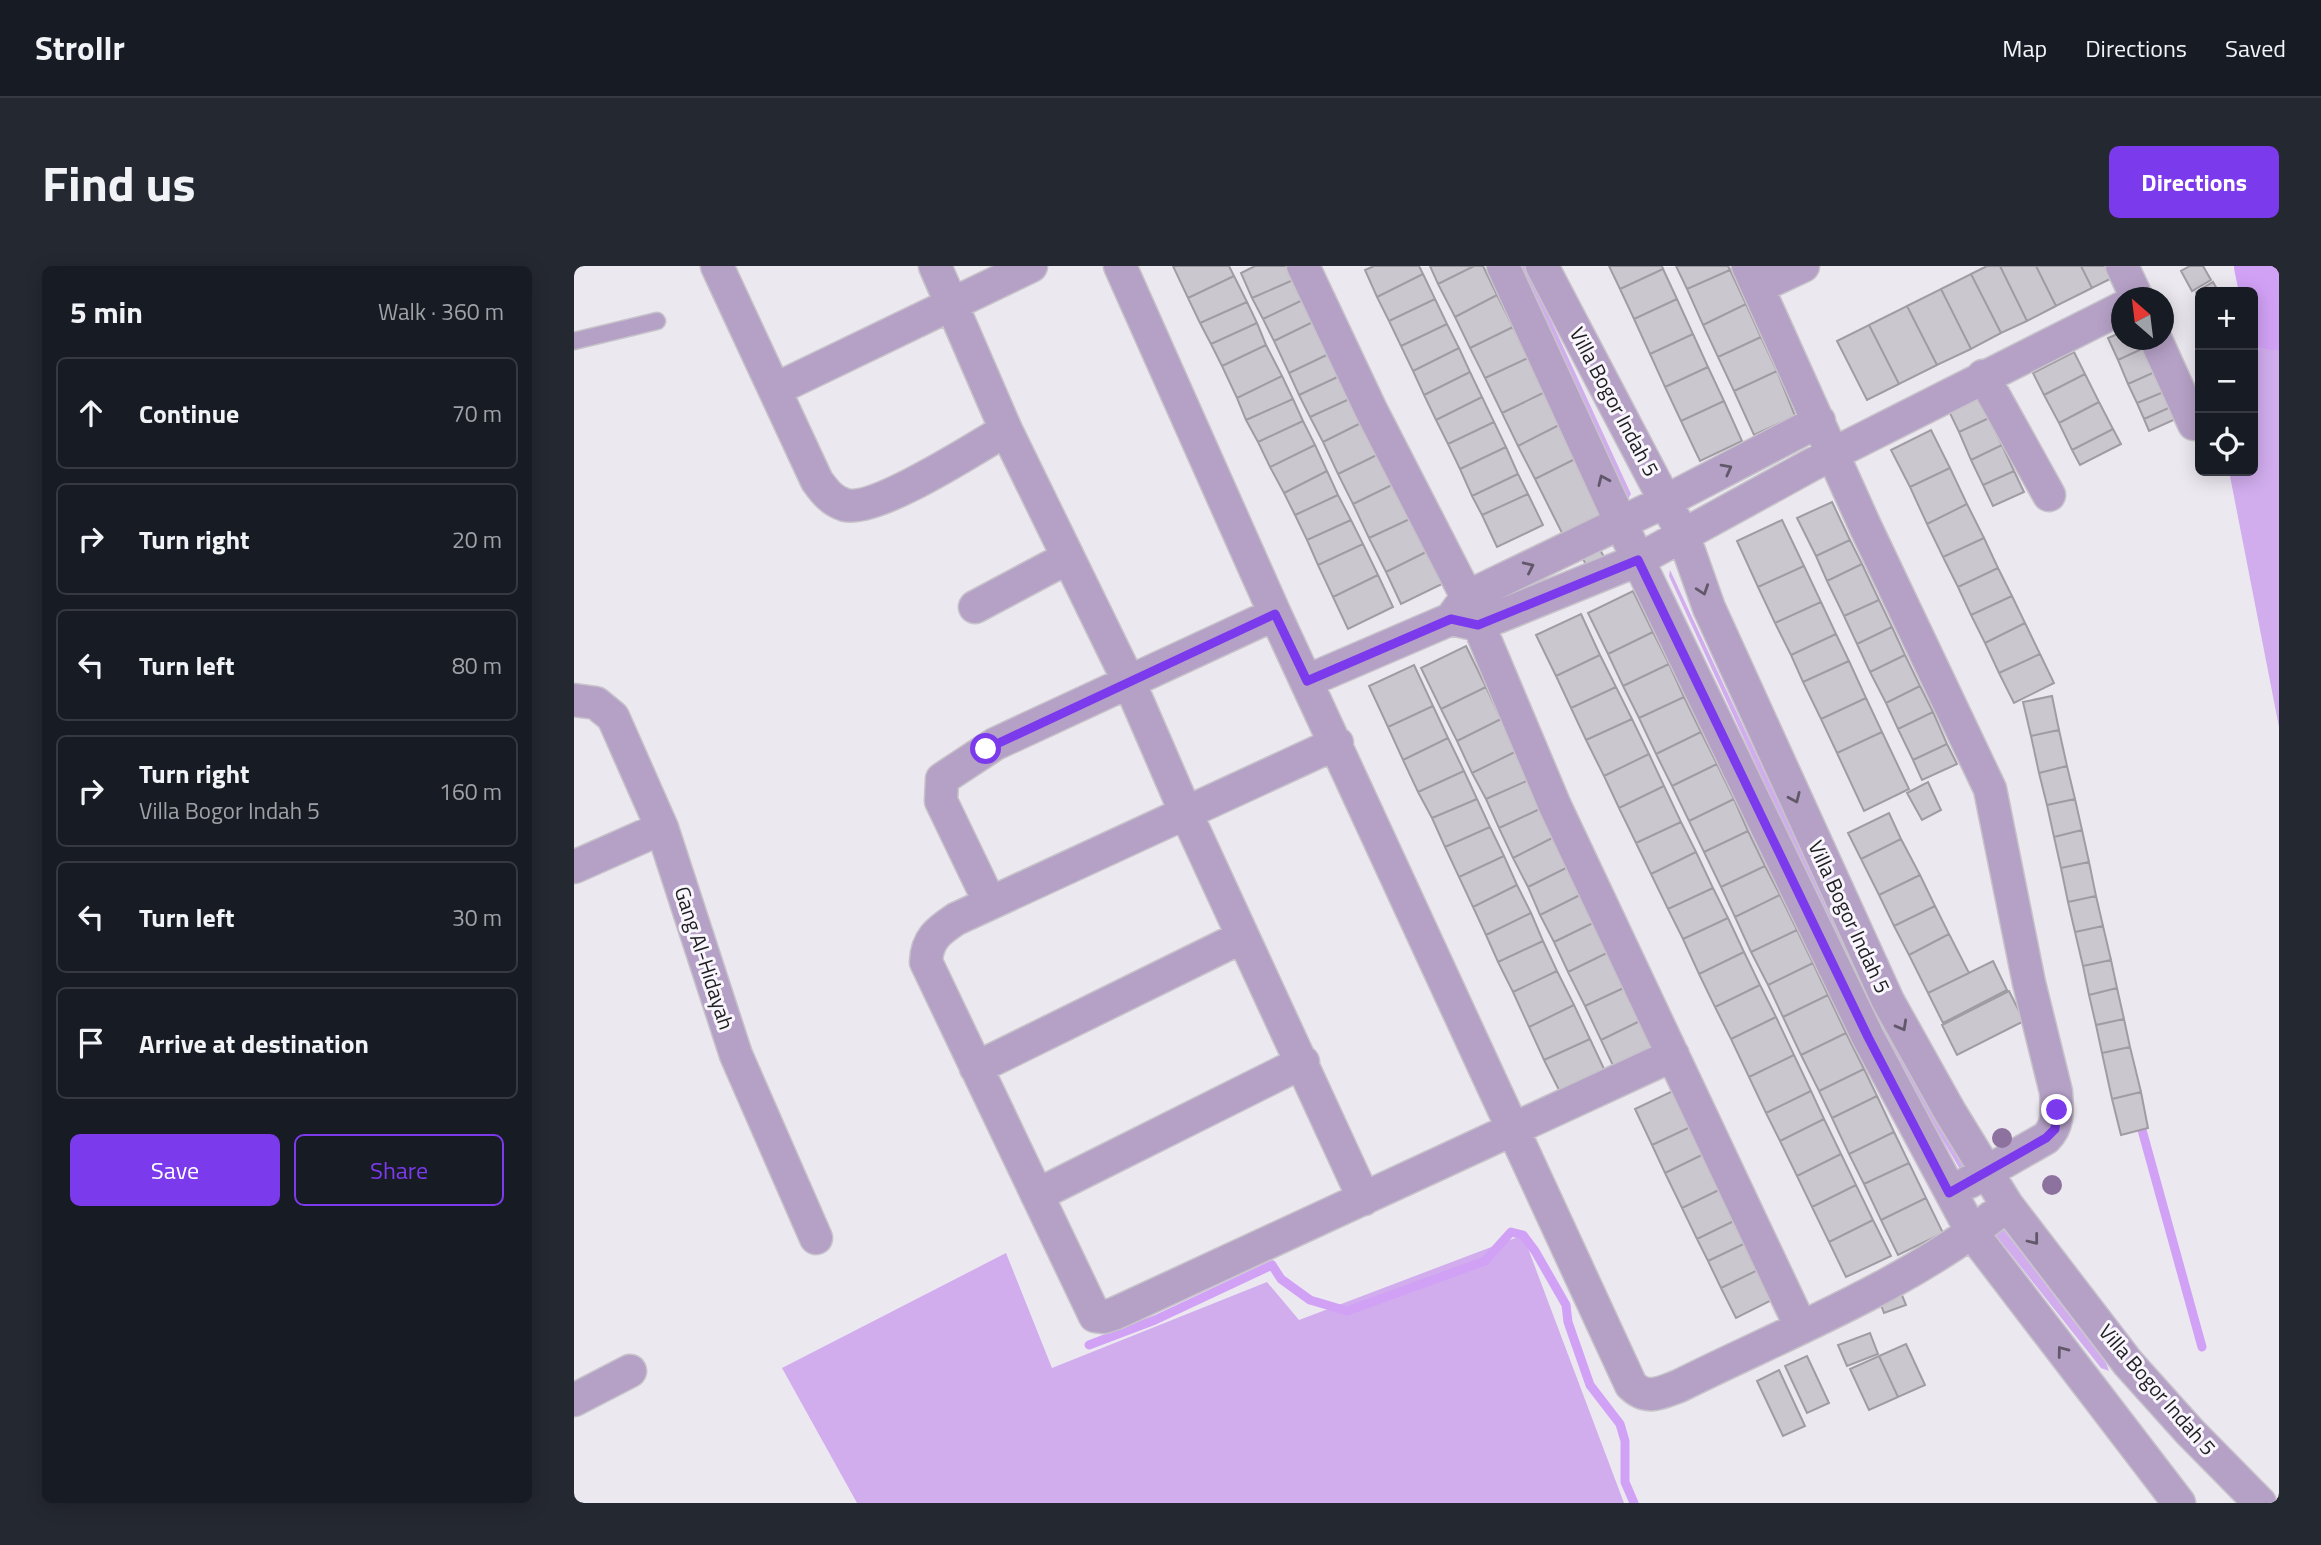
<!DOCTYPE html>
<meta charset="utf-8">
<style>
body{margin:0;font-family:"Titillium Web",sans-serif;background:#242831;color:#f1f3f6}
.controls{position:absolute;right:21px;top:21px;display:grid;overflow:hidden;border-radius:10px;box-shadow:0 4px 18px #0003}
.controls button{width:63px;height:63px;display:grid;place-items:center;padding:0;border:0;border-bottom:2px solid #363941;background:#171b24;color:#f1f3f6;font:35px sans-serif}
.compass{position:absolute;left:1537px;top:21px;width:63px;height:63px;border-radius:50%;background:#171b24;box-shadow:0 4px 18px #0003;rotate:332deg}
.stop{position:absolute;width:21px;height:21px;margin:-16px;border:5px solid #7c3aed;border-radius:50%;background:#fff}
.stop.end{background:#7c3aed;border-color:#fff;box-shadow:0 2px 7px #0008}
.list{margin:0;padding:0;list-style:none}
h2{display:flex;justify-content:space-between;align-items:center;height:91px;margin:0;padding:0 28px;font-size:30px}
h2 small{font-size:23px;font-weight:400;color:#9ea1a6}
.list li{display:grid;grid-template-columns:46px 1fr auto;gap:21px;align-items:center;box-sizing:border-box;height:112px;margin:0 14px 14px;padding:0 14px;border:2px solid #363941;border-radius:10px}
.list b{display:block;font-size:26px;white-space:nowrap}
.list p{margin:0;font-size:23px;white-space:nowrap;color:#9ea1a6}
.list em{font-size:23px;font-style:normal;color:#9ea1a6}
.actions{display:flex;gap:14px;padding:21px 28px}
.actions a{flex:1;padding:16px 0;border:2px solid #7c3aed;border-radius:10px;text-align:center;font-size:24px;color:#7c3aed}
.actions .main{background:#7c3aed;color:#fff}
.icon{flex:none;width:38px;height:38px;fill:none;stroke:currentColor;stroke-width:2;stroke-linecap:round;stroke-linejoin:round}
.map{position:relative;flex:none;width:1705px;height:1237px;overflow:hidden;border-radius:10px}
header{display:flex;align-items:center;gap:42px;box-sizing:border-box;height:98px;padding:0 35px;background:#171b24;border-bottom:2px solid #363941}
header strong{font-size:33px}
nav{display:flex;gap:38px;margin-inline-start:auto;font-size:24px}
.intro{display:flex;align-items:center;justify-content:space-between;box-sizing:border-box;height:168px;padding:0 42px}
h1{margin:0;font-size:49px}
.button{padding:18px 32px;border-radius:10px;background:#7c3aed;color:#fff;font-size:24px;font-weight:700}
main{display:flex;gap:42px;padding:0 42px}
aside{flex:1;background:#171b24;border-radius:10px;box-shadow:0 4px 18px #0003}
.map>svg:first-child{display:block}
.green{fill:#d1adee}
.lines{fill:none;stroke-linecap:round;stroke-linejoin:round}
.stream{stroke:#d1a1f5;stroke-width:9}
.river{stroke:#d1a1f5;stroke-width:54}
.building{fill:#cbc7cf;stroke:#a09ca3;stroke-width:2}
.lane-casing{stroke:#c7c3ca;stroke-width:19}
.street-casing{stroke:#c7c3ca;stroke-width:35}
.lane{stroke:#b5a1c6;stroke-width:16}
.street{stroke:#b5a1c6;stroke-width:32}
.tree{fill:#8d719e}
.oneway{stroke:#62586a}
.route{stroke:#7c3aed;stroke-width:9}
.labels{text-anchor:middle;stroke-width:6;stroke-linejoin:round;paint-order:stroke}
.street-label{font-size:21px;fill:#1e1d1f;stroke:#f9f5fd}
</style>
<header>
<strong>Strollr</strong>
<nav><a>Map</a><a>Directions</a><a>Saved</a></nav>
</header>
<div class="intro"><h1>Find us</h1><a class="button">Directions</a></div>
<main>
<aside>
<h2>5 min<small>Walk · 360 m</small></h2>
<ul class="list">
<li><svg class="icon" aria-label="ahead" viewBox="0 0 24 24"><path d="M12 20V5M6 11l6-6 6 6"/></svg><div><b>Continue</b></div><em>70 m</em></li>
<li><svg class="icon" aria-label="right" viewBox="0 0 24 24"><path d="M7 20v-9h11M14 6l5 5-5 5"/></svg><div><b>Turn right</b></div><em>20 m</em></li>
<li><svg class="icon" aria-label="left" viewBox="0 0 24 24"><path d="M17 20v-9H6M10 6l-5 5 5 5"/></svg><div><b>Turn left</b></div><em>80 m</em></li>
<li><svg class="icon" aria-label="right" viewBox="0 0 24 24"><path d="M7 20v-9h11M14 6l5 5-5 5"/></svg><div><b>Turn right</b><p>Villa Bogor Indah 5</p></div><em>160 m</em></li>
<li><svg class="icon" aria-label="left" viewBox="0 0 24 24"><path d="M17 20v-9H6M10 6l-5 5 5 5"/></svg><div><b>Turn left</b></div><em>30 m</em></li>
<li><svg class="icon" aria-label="arrive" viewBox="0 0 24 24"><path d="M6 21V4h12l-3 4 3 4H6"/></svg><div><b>Arrive at destination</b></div></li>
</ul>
<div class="actions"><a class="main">Save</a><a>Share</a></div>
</aside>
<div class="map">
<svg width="1705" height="1237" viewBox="0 0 1705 1237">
<rect width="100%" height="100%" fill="#ece8f0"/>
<path class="green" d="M 945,0 L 952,0 L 1057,228 L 1053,235 Z
M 1665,0 L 1705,0 L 1705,461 L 1655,205 L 1679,205 L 1679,26 L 1664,26 Z
M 1096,304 L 1268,671 L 1391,901 L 1387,905 L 1306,768 L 1095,310 Z
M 1427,960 L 1532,1097 L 1535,1105 L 1527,1102 L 1420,967 Z
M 949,969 L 1050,1237 L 283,1237 L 208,1102 L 432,987 L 478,1102 L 693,1016 L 725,1054 Z"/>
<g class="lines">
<path class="stream" d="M 1565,853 L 1628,1081
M 515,1079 L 581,1054 L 698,999 L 707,1013 L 736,1034 L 773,1045 L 911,995 L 937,966 L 949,969 L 961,985 L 992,1039 L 994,1056 L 1016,1119 L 1046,1158 L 1051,1175 L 1051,1216 L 1060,1237"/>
<path class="river" d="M 1687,0 L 1699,57 L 1705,57"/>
</g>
<path class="building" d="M 599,0 L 655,0 L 660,10 L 614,32 Z
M 681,0 L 720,0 L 726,11 L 678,32 L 667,7 Z
M 800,0 L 845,0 L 849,8 L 803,31 L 791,4 Z
M 856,0 L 900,0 L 864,18 Z
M 900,0 L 909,0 L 923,29 L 881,51 L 864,18 Z
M 1035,0 L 1088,0 L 1089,3 L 1046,23 Z
M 1102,0 L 1154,0 L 1156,4 L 1113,23 Z
M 1413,0 L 1426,0 L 1453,55 L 1427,67 L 1397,8 Z
M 1426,0 L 1462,0 L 1482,40 L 1453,55 Z
M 1462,0 L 1507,0 L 1518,22 L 1482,40 Z
M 1507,0 L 1532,0 L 1538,12 L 1518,22 Z
M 1616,0 L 1629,0 L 1637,14 L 1618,25 L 1607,5 Z
M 1089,3 L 1103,33 L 1060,53 L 1046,23 Z
M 1156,4 L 1172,38 L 1129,59 L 1113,23 Z
M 849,8 L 861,33 L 815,55 L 803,31 Z
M 1397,8 L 1427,67 L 1397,83 L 1367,23 Z
M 660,10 L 673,36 L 626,57 L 614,32 Z
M 726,11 L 735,31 L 689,53 L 678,32 Z
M 1639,16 L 1643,23 L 1626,26 L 1626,33 L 1622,26 Z
M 1367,23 L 1397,83 L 1363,99 L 1333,40 Z
M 923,29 L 939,61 L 896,82 L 881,51 Z
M 735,31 L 745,53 L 700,75 L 689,53 Z
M 861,33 L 873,58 L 827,80 L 815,55 Z
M 1103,33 L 1119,68 L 1076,88 L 1060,53 Z
M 673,36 L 683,57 L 637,78 L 626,57 Z
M 1172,38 L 1187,71 L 1144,91 L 1129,59 Z
M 1333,40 L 1363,99 L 1325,118 L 1295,59 Z
M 745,53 L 761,85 L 715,107 L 700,75 Z
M 683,57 L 692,79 L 648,100 L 637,78 Z
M 873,58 L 885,82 L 839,105 L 827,80 Z
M 1295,59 L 1325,118 L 1293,134 L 1263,75 Z
M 939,61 L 954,92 L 911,112 L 896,82 Z
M 1548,66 L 1548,74 L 1569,74 L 1572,81 L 1544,94 L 1534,72 Z
M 1119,68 L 1134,101 L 1091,121 L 1076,88 Z
M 1187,71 L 1203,105 L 1160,125 L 1144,91 Z
M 692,79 L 708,110 L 663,132 L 648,100 Z
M 1572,81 L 1583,105 L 1554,118 L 1544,94 Z
M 885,82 L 896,106 L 850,129 L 839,105 Z
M 761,85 L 772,107 L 725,129 L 715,107 Z
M 1500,86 L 1511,108 L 1470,129 L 1459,107 Z
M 954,92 L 971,126 L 928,147 L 911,112 Z
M 1134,101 L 1150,135 L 1107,155 L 1091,121 Z
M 1203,105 L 1221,150 L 1180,169 L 1160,125 Z
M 1583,105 L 1592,125 L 1563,137 L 1554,118 Z
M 896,106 L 908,131 L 862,154 L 850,129 Z
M 772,107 L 782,130 L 736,151 L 725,129 Z
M 1511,108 L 1525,136 L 1485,157 L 1470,129 Z
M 708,110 L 719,133 L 672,154 L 663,132 Z
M 1592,125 L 1599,140 L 1570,153 L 1563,137 Z
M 971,126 L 987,158 L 944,180 L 928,147 Z
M 1403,127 L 1415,152 L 1385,166 L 1373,141 Z
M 782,130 L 793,154 L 749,176 L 736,151 Z
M 908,131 L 920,156 L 874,178 L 862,154 Z
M 719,133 L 729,155 L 684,176 L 672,154 Z
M 1150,135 L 1168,175 L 1126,195 L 1107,155 Z
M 1525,136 L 1539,163 L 1498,184 L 1485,157 Z
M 1599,140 L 1604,152 L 1575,165 L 1570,153 Z
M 1415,152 L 1428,179 L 1397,194 L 1385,166 Z
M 793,154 L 809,186 L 764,208 L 749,176 Z
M 729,155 L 741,179 L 696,201 L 684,176 Z
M 920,156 L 932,181 L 886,203 L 874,178 Z
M 987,158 L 1003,192 L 961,213 L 944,180 Z
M 1539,163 L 1547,178 L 1506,199 L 1498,184 Z
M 1357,164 L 1376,202 L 1336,221 L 1317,184 Z
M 741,179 L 753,205 L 710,227 L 696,201 Z
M 1428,179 L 1440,205 L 1409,219 L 1397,194 Z
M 932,181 L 944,208 L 898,230 L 886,203 Z
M 809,186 L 824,216 L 779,238 L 764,208 Z
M 1003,192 L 1031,248 L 989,269 L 961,213 Z
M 1376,202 L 1393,238 L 1353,258 L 1336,221 Z
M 753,205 L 764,229 L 721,249 L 710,227 Z
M 1440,205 L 1450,226 L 1419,240 L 1409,219 Z
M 944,208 L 954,228 L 908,249 L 898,230 Z
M 824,216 L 840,251 L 795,272 L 779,238 Z
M 954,228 L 969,259 L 923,281 L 908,249 Z
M 764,229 L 777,254 L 733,274 L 721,249 Z
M 1258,236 L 1276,274 L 1242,290 L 1223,252 Z
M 1393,238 L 1410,272 L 1369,291 L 1353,258 Z
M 840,251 L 856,284 L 812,306 L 795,272 Z
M 777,254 L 789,278 L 744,299 L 733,274 Z
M 1208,254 L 1230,300 L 1184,321 L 1163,275 Z
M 1410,272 L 1424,302 L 1384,321 L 1369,291 Z
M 1276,274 L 1288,298 L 1253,315 L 1242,290 Z
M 1022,276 L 1030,291 L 1013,300 L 1004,285 Z
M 789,278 L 804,309 L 759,331 L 744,299 Z
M 856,284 L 872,316 L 827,338 L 812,306 Z
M 1288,298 L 1305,334 L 1270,350 L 1253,315 Z
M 1230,300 L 1247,336 L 1201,357 L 1184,321 Z
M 1424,302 L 1438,330 L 1397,349 L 1384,321 Z
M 804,309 L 819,341 L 774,363 L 759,331 Z
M 1059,325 L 1079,366 L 1034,388 L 1014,347 Z
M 1438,330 L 1451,357 L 1411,377 L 1397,349 Z
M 1305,334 L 1318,361 L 1283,378 L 1270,350 Z
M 1247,336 L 1262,368 L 1217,389 L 1201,357 Z
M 1007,348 L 1026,389 L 982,410 L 962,369 Z
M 1451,357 L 1466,388 L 1425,407 L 1411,377 Z
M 1318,361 L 1331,389 L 1296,406 L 1283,378 Z
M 1079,366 L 1095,398 L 1049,420 L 1034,388 Z
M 1262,368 L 1275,395 L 1229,416 L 1217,389 Z
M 892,380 L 912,421 L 867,443 L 847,402 Z
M 1466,388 L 1480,417 L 1440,437 L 1425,407 Z
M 1026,389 L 1042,421 L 997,442 L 982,410 Z
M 1331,389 L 1346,420 L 1312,437 L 1296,406 Z
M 1275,395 L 1292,432 L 1247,453 L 1229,416 Z
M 1095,398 L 1110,431 L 1065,452 L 1049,420 Z
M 840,399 L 859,440 L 814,461 L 795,420 Z
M 1346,420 L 1359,446 L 1324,463 L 1312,437 Z
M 912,421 L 927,453 L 883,475 L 867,443 Z
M 1042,421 L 1058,453 L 1012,474 L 997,442 Z
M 1478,430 L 1485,464 L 1457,470 L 1449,436 Z
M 1110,431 L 1127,466 L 1082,488 L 1065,452 Z
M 1292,432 L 1308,466 L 1263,487 L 1247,453 Z
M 859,440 L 874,472 L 829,494 L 814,461 Z
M 1359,446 L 1373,478 L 1339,494 L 1324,463 Z
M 927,453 L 943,485 L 898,507 L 883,475 Z
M 1058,453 L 1075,488 L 1030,510 L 1012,474 Z
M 1485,464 L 1493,500 L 1465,507 L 1457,470 Z
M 1127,466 L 1143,498 L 1098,520 L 1082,488 Z
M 1308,466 L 1335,523 L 1290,545 L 1263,487 Z
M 874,472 L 890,505 L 844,526 L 829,494 Z
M 1373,478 L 1383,498 L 1348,514 L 1339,494 Z
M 943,485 L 957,513 L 912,533 L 898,507 Z
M 1075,488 L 1090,520 L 1045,542 L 1030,510 Z
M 1143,498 L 1160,533 L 1115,555 L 1098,520 Z
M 1493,500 L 1501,533 L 1473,539 L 1465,507 Z
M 890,505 L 903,533 L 858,552 L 844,526 Z
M 957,513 L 970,541 L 925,562 L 912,533 Z
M 1354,516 L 1367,544 L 1348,554 L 1333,527 Z
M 1090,520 L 1107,556 L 1062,577 L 1045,542 Z
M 903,533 L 916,561 L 871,581 L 858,552 Z
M 1160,533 L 1174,565 L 1130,586 L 1115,555 Z
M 1501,533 L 1508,564 L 1480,571 L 1473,539 Z
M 970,541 L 984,569 L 939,592 L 925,562 Z
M 1315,547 L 1327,573 L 1287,593 L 1274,567 Z
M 1107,556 L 1122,586 L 1077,608 L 1062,577 Z
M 916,561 L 930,590 L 885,611 L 871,581 Z
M 1508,564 L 1515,596 L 1487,602 L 1480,571 Z
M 1174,565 L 1191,600 L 1147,621 L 1130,586 Z
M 984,569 L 998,599 L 954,621 L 939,592 Z
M 1327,573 L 1346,609 L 1305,629 L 1287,593 Z
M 1122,586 L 1139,622 L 1094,643 L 1077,608 Z
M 930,590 L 943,619 L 899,641 L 885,611 Z
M 1515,596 L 1522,630 L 1494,636 L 1487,602 Z
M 998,599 L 1012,626 L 966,649 L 954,621 Z
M 1191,600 L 1206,629 L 1161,651 L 1147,621 Z
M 1346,609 L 1361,640 L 1320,660 L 1305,629 Z
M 943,619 L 957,647 L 912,669 L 899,641 Z
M 1139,622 L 1154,652 L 1109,673 L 1094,643 Z
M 1012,626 L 1025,654 L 980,676 L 966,649 Z
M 1206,629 L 1223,664 L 1177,686 L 1161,651 Z
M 1522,630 L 1529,660 L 1501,666 L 1494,636 Z
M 1361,640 L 1375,668 L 1335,689 L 1320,660 Z
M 957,647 L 969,675 L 924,696 L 912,669 Z
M 1154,652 L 1170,686 L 1125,708 L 1109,673 Z
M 1025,654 L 1039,684 L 994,706 L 980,676 Z
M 1529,660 L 1537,694 L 1509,700 L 1501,666 Z
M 1223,664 L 1239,697 L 1194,719 L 1177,686 Z
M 1375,668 L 1395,707 L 1354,727 L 1335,689 Z
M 969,675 L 983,705 L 939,726 L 924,696 Z
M 1039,684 L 1056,719 L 1011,740 L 994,706 Z
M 1170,686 L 1186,719 L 1141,741 L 1125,708 Z
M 1537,694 L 1543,722 L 1515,729 L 1509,700 Z
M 1419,695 L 1433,724 L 1369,757 L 1354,727 Z
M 1239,697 L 1254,729 L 1209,751 L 1194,719 Z
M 983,705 L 1000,739 L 955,761 L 939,726 Z
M 1056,719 L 1072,752 L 1027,774 L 1011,740 Z
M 1186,719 L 1202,751 L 1157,773 L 1141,741 Z
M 1543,722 L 1550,753 L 1522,759 L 1515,729 Z
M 1435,725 L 1450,755 L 1383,789 L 1368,759 Z
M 1254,729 L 1272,767 L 1227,789 L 1209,751 Z
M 1000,739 L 1016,773 L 970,794 L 955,761 Z
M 1202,751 L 1220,789 L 1175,811 L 1157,773 Z
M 1072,752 L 1087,784 L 1042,806 L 1027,774 Z
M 1550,753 L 1556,781 L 1528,787 L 1522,759 Z
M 1272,767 L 1290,803 L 1245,825 L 1227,789 Z
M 1016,773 L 1031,805 L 986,826 L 970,794 Z
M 1556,781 L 1567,826 L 1538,833 L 1528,787 Z
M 1220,789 L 1237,825 L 1192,847 L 1175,811 Z
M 1290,803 L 1303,830 L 1258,852 L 1245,825 Z
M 1105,822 L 1123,858 L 1078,879 L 1061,843 Z
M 1237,825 L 1250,853 L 1206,875 L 1192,847 Z
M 1567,826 L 1574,862 L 1547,869 L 1538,833 Z
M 1303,830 L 1320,866 L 1275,888 L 1258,852 Z
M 1250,853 L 1267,888 L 1223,910 L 1206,875 Z
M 1123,858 L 1136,885 L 1091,907 L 1078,879 Z
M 1320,866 L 1335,897 L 1290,918 L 1275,888 Z
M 1136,885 L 1153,920 L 1108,942 L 1091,907 Z
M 1267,888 L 1282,919 L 1238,941 L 1223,910 Z
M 1335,897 L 1352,932 L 1307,954 L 1290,918 Z
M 1282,919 L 1299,954 L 1255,976 L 1238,941 Z
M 1153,920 L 1168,951 L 1123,973 L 1108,942 Z
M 1352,932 L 1369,967 L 1324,989 L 1307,954 Z
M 1168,951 L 1178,974 L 1134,995 L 1123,973 Z
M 1299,954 L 1317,990 L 1272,1011 L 1255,976 Z
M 1178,974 L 1192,1000 L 1147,1022 L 1134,995 Z
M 1192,1000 L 1206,1030 L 1162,1052 L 1147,1022 Z
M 1323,1017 L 1332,1039 L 1310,1047 L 1302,1026 Z
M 1296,1067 L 1304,1088 L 1273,1100 L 1264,1079 Z
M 1332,1078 L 1351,1119 L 1324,1131 L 1305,1090 Z
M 1233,1090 L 1255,1137 L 1233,1147 L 1211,1100 Z
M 1305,1090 L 1324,1131 L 1295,1144 L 1276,1103 Z
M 1205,1104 L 1231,1160 L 1209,1170 L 1183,1115 Z"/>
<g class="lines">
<g class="lane-casing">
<path id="lane" d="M 0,75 L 83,55"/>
</g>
<g class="street-casing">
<path id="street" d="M 143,0 L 243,215 C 251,226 258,235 271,239 C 302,247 401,182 432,164
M 361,0 L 432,164 L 556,418 L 611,545 L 790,933
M 546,0 L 701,348
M 729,0 L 797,144 L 893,331 L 981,540 L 1226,1059
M 929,0 L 1064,294 L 1294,771 L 1399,968 L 1605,1237
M 968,0 L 1110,271 L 1135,342 L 1314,735 L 1376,846 L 1433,939 L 1554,1097 L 1616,1166 L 1686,1237
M 1174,0 L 1291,260 L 1416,523 L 1455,717 L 1482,826 C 1483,844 1485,859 1472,872 L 1395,916
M 1548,0 L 1563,32
M 1184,21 L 1229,0
M 1582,74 L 1620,158
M 1409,110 L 1475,229
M 202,123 L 457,0
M 1245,155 L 1092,235 L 893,331 L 877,353 L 904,359 L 1064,294 L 1237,199 L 1548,42
M 401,341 L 493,292
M 733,415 L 877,353
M 0,434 L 22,437 L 39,451 L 88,562 L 162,789 L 242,972
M 763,477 L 382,653 C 364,665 353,673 352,696 L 521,1050 L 530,1051 L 542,1047 L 1099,789
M 0,601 L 88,562
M 416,637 L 367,535 L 368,513 L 421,478 L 701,348 L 1057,1119 C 1073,1135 1086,1127 1105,1120 C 1213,1066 1340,1017 1433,939
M 402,802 L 668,671
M 463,929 L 729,796
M 0,1134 L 56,1105"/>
</g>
<use href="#lane" class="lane"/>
<use href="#street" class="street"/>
</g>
<g class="tree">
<circle cx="1428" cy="872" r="10"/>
<circle cx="1478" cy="919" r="10"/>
</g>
<defs><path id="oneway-chevron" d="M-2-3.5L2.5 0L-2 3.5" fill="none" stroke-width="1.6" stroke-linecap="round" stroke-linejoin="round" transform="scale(1.75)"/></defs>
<g class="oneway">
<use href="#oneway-chevron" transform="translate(1153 203) rotate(-28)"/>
<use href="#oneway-chevron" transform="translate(1029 214) rotate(-114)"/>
<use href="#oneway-chevron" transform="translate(955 301) rotate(-25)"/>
<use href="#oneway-chevron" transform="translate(1129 324) rotate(71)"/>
<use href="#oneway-chevron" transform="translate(1221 532) rotate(66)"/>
<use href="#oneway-chevron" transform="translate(1328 760) rotate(61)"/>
<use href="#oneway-chevron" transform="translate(1460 974) rotate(52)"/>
<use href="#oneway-chevron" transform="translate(1488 1085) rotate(-127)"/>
</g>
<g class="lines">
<path class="route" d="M 412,483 L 701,348 L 733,415 L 877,353 L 904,359 L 1064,294 L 1294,771 L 1375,927 L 1472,872 L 1481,863 L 1483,844"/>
</g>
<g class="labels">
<g class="street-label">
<text transform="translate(1040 136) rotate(62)" y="7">Villa Bogor Indah 5</text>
<text transform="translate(1275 651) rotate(65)" y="7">Villa Bogor Indah 5</text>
<text transform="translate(130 692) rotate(72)" y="7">Gang Al-Hidayah</text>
<text transform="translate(1583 1124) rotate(49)" y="7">Villa Bogor Indah 5</text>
</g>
</g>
</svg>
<div class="controls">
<button>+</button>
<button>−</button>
<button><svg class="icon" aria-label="locate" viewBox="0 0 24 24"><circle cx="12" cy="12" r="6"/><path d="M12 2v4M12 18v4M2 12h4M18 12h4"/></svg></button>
</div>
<svg class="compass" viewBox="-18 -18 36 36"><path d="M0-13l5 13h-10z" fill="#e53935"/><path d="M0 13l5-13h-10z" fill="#9ea1a6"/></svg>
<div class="stop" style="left:412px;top:483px"></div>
<div class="stop end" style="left:1483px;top:844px"></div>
</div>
</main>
